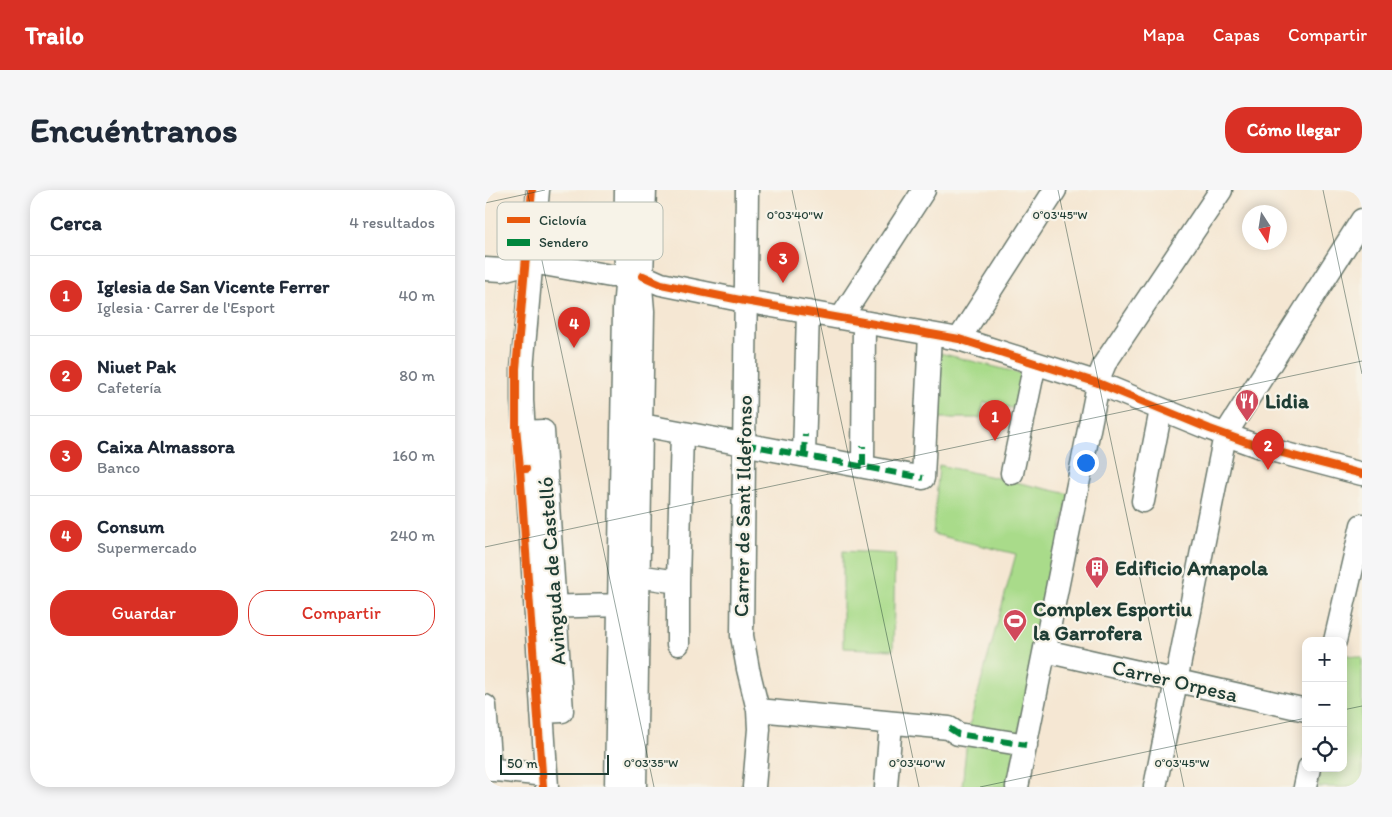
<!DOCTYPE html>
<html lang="es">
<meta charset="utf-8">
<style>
body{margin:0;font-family:Itim,sans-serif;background:#f6f6f7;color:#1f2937}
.controls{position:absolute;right:15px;bottom:15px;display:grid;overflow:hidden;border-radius:10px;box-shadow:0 2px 12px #0003}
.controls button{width:45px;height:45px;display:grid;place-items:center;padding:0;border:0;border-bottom:1px solid #e0e1e3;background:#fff;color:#1f2937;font:25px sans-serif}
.compass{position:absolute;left:757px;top:15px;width:45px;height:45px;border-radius:50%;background:#fff;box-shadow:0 2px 12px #0003;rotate:168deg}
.scale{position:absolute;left:15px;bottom:12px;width:109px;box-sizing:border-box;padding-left:5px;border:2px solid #1f3d34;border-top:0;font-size:14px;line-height:18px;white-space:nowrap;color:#1f3d34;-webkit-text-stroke:4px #f7f3e8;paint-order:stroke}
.you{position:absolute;left:600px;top:272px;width:18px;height:18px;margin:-12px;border:4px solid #fff;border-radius:50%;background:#1a73e8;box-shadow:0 0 0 8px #1a73e833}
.badge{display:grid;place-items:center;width:32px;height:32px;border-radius:50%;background:#d93025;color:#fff;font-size:16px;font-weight:700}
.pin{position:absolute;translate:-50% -41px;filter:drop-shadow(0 1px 2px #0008)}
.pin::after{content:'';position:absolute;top:26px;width:18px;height:15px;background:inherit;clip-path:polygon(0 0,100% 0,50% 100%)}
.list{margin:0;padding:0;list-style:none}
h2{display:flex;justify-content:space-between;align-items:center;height:65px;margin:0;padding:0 20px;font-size:21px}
h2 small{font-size:16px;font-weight:400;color:#747a83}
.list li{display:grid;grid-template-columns:32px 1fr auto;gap:15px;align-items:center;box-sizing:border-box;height:80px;padding:0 20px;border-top:1px solid #e0e1e3}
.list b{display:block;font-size:19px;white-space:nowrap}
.list p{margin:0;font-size:16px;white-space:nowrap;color:#747a83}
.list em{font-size:16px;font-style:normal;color:#747a83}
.actions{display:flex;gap:10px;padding:15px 20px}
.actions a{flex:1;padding:11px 0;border:1px solid #d93025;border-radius:20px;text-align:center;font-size:18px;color:#d93025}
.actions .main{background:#d93025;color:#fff}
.icon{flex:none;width:28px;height:28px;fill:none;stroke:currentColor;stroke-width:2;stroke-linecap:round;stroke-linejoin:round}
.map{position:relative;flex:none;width:877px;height:597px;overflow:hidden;border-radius:20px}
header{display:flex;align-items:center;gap:30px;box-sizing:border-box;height:70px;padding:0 25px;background:#d93025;color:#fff}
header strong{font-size:24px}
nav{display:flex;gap:28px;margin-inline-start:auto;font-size:18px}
.intro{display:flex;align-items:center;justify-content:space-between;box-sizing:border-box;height:120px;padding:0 30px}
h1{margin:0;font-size:35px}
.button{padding:12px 22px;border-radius:20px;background:#d93025;color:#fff;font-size:18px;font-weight:700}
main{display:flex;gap:30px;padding:0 30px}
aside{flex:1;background:#fff;border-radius:20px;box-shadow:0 2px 12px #0003}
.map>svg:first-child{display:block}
.green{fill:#a9db8a;stroke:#648c5f}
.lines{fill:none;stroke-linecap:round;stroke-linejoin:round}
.minor-casing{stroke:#6a786c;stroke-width:25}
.minor{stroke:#fff;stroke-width:22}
.quiet{stroke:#00873e;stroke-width:6;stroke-dasharray:12 6;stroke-linecap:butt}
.cycleway-casing{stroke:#f7f3e8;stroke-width:11}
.cycleway{stroke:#e8590c;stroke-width:8}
.ticks{fill:none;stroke:#1f3d34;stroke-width:1;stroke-opacity:0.45}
.labels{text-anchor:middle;stroke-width:4.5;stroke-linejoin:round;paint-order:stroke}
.poi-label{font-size:21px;font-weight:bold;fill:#1f3d34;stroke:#f7f3e8;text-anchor:start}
.street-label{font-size:21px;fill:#1f3d34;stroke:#f7f3e8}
.key{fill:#f7f3e8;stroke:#b6bcb2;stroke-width:1}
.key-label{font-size:14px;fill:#1f3d34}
.ticks-label{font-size:12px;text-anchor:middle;fill:#1f3d34;stroke:#f7f3e8;stroke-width:4.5;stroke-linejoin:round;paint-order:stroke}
</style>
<header>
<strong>Trailo</strong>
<nav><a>Mapa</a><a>Capas</a><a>Compartir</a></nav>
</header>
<div class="intro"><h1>Encuéntranos</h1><a class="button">Cómo llegar</a></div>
<main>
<aside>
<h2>Cerca<small>4 resultados</small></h2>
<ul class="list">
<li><span class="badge">1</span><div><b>Iglesia de San Vicente Ferrer</b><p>Iglesia · Carrer de l'Esport</p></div><em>40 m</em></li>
<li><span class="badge">2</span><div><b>Niuet Pak</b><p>Cafetería</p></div><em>80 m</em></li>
<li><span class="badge">3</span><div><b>Caixa Almassora</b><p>Banco</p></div><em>160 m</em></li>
<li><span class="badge">4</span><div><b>Consum</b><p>Supermercado</p></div><em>240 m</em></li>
</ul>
<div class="actions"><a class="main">Guardar</a><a>Compartir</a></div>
</aside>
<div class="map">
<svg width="877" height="597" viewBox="0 0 877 597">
<rect width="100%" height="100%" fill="#f7f3e8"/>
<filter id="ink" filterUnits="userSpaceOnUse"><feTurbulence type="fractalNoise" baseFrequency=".02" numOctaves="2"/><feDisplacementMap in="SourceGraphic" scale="10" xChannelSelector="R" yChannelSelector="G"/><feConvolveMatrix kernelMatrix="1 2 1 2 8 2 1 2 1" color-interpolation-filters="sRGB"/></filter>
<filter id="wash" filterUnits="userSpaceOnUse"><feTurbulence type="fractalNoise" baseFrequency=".0096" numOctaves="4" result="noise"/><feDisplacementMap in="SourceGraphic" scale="20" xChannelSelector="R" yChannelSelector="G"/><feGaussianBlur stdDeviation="1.12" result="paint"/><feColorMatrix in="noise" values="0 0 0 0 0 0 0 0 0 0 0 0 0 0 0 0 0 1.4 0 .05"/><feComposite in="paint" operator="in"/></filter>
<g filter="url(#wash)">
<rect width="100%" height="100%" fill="#f5e7d3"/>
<path class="green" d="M 455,163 L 538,184 L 532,219 L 499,212 L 495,228 L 451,228 Z
M 454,275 L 584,304 L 522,597 L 477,597 L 483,540 L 531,364 L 448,344 Z
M 358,361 L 410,364 L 408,460 L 358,458 Z
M 858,464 L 877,468 L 877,597 L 833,597 L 836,578 L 858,578 Z"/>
</g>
<g filter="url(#ink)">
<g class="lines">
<g class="minor-casing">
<path id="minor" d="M 53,0 L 37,179 L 37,211 L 62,597
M 141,0 L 140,62 L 142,84 L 140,91 L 144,98 L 150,100 L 154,99
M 262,0 L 257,446 L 263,479 L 273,520 L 274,539 L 269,597
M 0,79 L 17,80 L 47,72 L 126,86 L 141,85
M 157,85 L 160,0
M 158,86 L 176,94 L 260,111 L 474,149 L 613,193 L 725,239 L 775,257 L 877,284
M 356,128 L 439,0
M 474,149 L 570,0
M 141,232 L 438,288 L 445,144
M 39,242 L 58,241 L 77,521 L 57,522
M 319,265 L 323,122
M 378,276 L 379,132
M 527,283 L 550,173
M 658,311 L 676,220
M 139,384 L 193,392
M 55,417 L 134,415
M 850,451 L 877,335
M 193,454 L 193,392 L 197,243
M 560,461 L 821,520
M 0,516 L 5,580
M 273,520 L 464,538 L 473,544 L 541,555
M 0,579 L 61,585
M 131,597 L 139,120 L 141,96
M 150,597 L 158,121 L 156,97
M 401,597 L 406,533
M 532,597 L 615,185 L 620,173 L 736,0
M 670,597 L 740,245 L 877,30
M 820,597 L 824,578"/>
</g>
<use href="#minor" class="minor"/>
<path class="quiet" d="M 259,254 L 438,288
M 319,265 L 320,244
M 378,276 L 378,256
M 464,538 L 473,544 L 541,555"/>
<g class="cycleway-casing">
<path id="cycleway" d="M 158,86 L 176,94 L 260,111 L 474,149 L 613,193 L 725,239 L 775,257 L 877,284
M 35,279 L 31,237 L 31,179 L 47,0
M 41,279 L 35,279 L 58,597"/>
</g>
<use href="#cycleway" class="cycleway"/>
</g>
</g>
<path class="ticks" d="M 42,0 L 169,597M 307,0 L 434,597M 573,0 L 699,597M 838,0 L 877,184M 0,13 L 60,0M 0,357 L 877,171M 858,520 L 877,516M 495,597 L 821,528"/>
<defs>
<g id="restaurant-pin" transform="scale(1.25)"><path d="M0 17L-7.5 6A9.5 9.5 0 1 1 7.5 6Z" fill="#d1495b" stroke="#f7f3e8"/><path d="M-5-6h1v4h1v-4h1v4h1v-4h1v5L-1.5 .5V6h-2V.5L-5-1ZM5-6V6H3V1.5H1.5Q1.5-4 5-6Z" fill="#fff"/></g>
<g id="building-pin" transform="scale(1.25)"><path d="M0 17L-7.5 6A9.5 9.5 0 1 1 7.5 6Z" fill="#d1495b" stroke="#f7f3e8"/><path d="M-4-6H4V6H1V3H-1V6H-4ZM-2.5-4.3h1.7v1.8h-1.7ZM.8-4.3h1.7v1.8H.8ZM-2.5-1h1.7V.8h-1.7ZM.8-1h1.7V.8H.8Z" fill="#fff"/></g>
<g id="stadium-pin" transform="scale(1.25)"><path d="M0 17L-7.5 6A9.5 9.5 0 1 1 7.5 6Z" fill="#d1495b" stroke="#f7f3e8"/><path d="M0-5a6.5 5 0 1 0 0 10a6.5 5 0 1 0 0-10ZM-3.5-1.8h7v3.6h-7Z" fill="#fff"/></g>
</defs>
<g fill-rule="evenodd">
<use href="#restaurant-pin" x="762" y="211"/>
<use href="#building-pin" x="612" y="378"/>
<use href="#stadium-pin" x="530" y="431"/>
</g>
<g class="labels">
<g class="poi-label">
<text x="780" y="218">Lidia</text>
<text x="630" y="385">Edificio Amapola</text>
<text x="548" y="426">Complex Esportiu<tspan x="548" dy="24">la Garrofera</tspan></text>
</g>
<g class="street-label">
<text transform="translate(258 316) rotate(-89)" y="7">Carrer de Sant Ildefonso</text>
<text transform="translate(67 381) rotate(-94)" y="7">Avinguda de Castelló</text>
<text transform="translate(690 491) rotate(13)" y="7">Carrer Orpesa</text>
</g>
</g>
<rect x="12" y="12" width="166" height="58" rx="8" class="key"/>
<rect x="22" y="27" width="23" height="6" fill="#e8590c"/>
<rect x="22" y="49" width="23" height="7" fill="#00873e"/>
<g class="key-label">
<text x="54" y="35">Ciclovía</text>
<text x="54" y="57">Sendero</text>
</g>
<g class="ticks-label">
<text x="310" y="29">0°03'40"W</text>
<text x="575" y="29">0°03'45"W</text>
<text x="166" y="577">0°03'35"W</text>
<text x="432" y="577">0°03'40"W</text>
<text x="697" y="577">0°03'45"W</text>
</g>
</svg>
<div class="controls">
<button>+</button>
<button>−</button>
<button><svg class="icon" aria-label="locate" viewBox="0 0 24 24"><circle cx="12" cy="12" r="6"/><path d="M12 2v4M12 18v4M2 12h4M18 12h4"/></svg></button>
</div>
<svg class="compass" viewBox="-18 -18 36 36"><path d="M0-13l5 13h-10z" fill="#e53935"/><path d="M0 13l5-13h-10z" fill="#747a83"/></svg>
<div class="scale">50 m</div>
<div class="you"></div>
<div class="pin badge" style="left:510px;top:251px">1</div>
<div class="pin badge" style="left:783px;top:280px">2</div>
<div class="pin badge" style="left:298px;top:93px">3</div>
<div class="pin badge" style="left:89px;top:158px">4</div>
</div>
</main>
